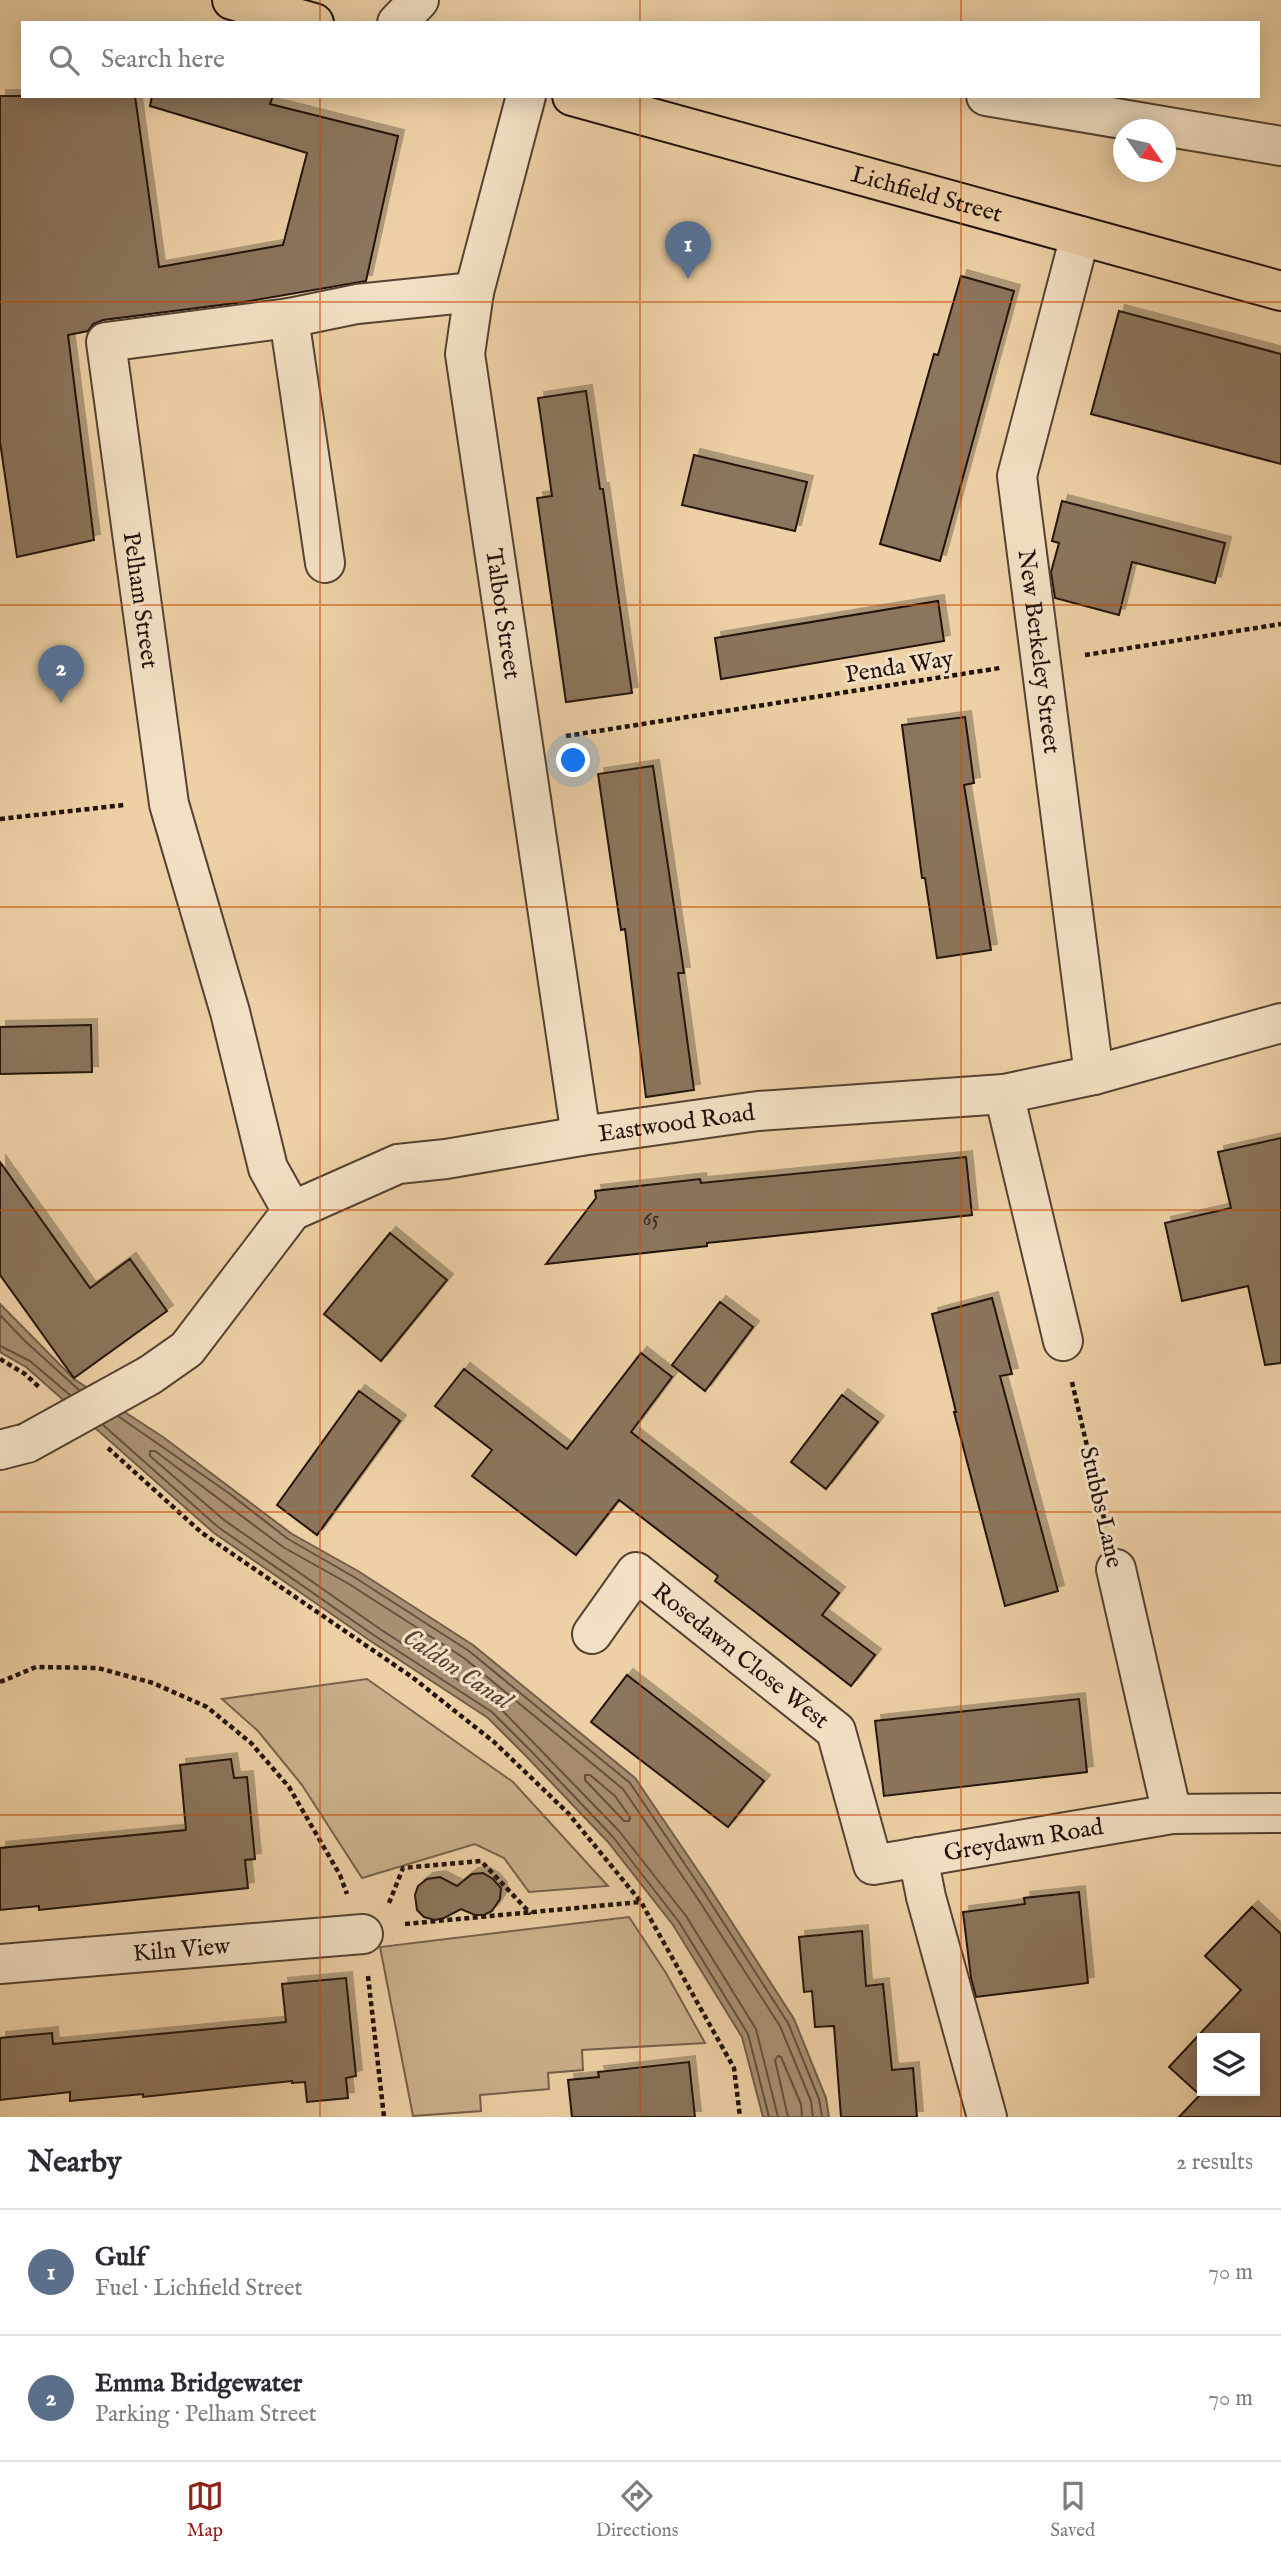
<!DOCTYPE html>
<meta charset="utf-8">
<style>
body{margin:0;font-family:"IM FELL English",serif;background:#f7f7f7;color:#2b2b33}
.controls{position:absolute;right:21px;bottom:21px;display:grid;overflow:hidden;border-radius:0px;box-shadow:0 4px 18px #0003}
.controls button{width:63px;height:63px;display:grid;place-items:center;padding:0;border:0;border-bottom:2px solid #e1e1e2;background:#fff;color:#2b2b33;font:35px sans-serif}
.compass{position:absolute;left:1113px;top:119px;width:63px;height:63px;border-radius:50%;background:#fff;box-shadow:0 4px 18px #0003;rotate:124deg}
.you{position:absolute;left:574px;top:761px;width:24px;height:24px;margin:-18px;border:5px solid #fff;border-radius:50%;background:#1a73e8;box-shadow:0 0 0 10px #1a73e833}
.badge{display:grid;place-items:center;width:46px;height:46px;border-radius:50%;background:#8f2418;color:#fff;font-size:23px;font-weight:700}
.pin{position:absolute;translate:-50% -58px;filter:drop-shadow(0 2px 4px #0008)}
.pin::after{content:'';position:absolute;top:37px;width:24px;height:21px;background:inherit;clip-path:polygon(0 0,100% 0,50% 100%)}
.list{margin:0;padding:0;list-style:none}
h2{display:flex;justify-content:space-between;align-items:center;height:91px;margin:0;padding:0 28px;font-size:30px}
h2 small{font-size:23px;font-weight:400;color:#7c7c81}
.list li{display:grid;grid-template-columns:46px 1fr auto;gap:21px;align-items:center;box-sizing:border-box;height:126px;padding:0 28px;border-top:2px solid #e1e1e2}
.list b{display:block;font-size:26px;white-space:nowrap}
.list p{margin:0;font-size:23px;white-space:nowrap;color:#7c7c81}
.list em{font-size:23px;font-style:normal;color:#7c7c81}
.icon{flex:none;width:38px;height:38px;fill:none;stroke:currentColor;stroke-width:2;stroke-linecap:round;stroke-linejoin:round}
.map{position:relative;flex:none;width:1281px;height:2117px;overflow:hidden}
.search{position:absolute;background:#fff;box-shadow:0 4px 18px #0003;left:21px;right:21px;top:21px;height:77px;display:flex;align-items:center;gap:18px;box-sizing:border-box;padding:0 24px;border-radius:0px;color:#7c7c81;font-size:26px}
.sheet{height:343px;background:#fff}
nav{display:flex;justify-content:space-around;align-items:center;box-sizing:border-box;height:98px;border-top:2px solid #e1e1e2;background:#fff;font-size:19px;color:#7c7c81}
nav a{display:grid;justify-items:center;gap:4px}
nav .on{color:#8f2418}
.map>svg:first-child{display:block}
.green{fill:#cab08b;stroke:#76614c;stroke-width:2}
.water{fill:#a88f71;stroke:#725d49;stroke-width:2}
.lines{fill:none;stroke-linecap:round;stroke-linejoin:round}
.shore{stroke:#64503e;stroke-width:2}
.building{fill:#8b755c;stroke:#21120c;stroke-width:2;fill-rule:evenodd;filter:url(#shadow)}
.minor-casing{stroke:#544232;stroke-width:42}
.highway-casing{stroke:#21120c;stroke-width:42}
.path{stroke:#21120c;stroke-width:4.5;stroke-dasharray:5 3.5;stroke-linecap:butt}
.minor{stroke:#f3e0c4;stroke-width:38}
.highway{stroke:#edd0a5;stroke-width:38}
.minor-bridge-casing{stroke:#544232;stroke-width:42;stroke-linecap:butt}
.minor-bridge{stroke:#f3e0c4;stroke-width:38}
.grid{fill:none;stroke:#ca4e0c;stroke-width:2;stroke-opacity:0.55}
.labels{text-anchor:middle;stroke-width:6;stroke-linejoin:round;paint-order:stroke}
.number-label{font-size:21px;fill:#3c2b20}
.street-label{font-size:24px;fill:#21120c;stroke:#f3e0c4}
.water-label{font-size:26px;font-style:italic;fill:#574434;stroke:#f3e0c4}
</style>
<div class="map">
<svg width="1281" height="2117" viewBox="0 0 1281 2117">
<defs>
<filter id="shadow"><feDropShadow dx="6" dy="-6" stdDeviation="0" flood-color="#0004"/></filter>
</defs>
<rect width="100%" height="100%" fill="#edd0a5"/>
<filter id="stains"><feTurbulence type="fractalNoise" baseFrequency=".00286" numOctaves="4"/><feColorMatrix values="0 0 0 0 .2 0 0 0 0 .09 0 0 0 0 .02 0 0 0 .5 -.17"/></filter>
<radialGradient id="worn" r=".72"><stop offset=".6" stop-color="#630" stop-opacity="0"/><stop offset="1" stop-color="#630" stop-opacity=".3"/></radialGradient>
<path class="green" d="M 367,1679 L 513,1782 L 608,1886 L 529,1892 L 504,1858 L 475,1844 L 362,1878 L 302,1785 L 258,1731 L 222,1699 Z
M 629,1917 L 666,1973 L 705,2043 L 582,2050 L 583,2070 L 548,2073 L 549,2089 L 480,2095 L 481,2111 L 413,2116 L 380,1947 Z"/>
<path class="water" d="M 0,1304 L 74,1379 L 163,1437 L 292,1534 L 358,1571 L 473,1645 L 635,1778 L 709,1887 L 794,2019 L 826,2098 L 829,2117 L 763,2117 L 742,2037 L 673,1925 L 608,1842 L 526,1756 L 488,1718 L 372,1642 L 214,1533 L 26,1367 L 0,1352 Z"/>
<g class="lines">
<path class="shore" d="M 0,1315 L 25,1341 L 79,1390
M 0,1346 L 30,1361 L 70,1395
M 118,1416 L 230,1494 L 288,1539 L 354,1577 L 469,1651 L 630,1783 L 703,1891 L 788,2023 L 819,2099 L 822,2117
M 103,1425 L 218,1527 L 375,1636 L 492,1712 L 531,1751 L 613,1837 L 679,1922 L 748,2034 L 769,2117
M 585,1775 L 590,1775 L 615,1796 L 630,1817 L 629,1821 L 624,1821 L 585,1780 Z
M 778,2117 L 756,2029 L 686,1916 L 619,1831 L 498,1706 L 380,1629 L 224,1520 L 150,1456 L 150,1451 L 155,1451 L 283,1547 L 349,1584 L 464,1658 L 623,1789 L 696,1896 L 780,2026 L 811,2101 L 813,2117
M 788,2117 L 775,2060 L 778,2056 L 781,2057 L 801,2104 L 802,2117"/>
</g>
<path class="building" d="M 0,96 L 135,96 L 159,267 L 283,245 L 307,153 L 150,106 L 152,96 L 273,96 L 270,104 L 398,136 L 366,281 L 244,302 L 103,320 L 93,324 L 88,331 L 68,335 L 94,540 L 17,557 L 0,442 Z
M 961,276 L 1014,291 L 940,561 L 880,544 L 934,354 L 938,355 Z
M 1119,311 L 1281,354 L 1281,464 L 1091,414 Z
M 586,391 L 600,489 L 603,489 L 632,693 L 566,702 L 537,498 L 552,496 L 538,398 Z
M 694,455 L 807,482 L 795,531 L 682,505 Z
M 1062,501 L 1225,543 L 1215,583 L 1132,562 L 1119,615 L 1055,598 L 1051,572 L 1059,543 L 1052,541 Z
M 938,601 L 944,641 L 721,679 L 715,638 Z
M 965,717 L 974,783 L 964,785 L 991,950 L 937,958 L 925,878 L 922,878 L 902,725 Z
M 653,766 L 684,973 L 678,973 L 694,1090 L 646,1097 L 625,929 L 621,930 L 598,774 Z
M 91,1025 L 92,1072 L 0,1074 L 0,1027 Z
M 1281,1138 L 1281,1363 L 1265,1365 L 1248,1286 L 1182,1301 L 1165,1223 L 1231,1208 L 1218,1152 Z
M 966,1157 L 972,1215 L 707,1243 L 707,1246 L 546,1264 L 596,1198 L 595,1191 L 700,1179 L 701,1183 Z
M 0,1162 L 90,1288 L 130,1259 L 167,1311 L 74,1378 L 0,1275 Z
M 390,1233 L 447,1280 L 381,1361 L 324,1314 Z
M 992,1298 L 1012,1374 L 1000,1376 L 1058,1591 L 1005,1606 L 954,1412 L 956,1412 L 932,1314 Z
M 720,1302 L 753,1327 L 705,1391 L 672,1365 Z
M 641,1353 L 672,1377 L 631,1432 L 839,1593 L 822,1615 L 875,1655 L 851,1686 L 715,1581 L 718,1576 L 619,1500 L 576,1555 L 472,1476 L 492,1450 L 435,1406 L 464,1369 L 567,1449 Z
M 359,1391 L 400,1421 L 317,1535 L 277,1505 Z
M 842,1395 L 878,1422 L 826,1489 L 791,1462 Z
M 627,1675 L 764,1781 L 728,1827 L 591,1722 Z
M 1079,1699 L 1087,1772 L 884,1796 L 875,1721 Z
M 231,1759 L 234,1778 L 247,1777 L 255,1859 L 245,1860 L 248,1888 L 39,1910 L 39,1906 L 0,1910 L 0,1848 L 186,1830 L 180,1765 Z
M 483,1873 L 493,1879 L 501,1888 L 500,1899 L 492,1911 L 484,1915 L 475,1915 L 461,1909 L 444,1918 L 435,1920 L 424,1917 L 417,1910 L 415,1895 L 418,1886 L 427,1879 L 440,1877 L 457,1886 L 472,1874 Z
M 1079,1892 L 1088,1983 L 976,1997 L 971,1978 L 963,1912 L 1025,1904 L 1024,1898 Z
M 1252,1907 L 1281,1934 L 1281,2117 L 1179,2117 L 1200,2095 L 1169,2067 L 1241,1990 L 1205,1956 ZM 1202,2038 L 1255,2038 L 1255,2091 L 1202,2091 Z
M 862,1931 L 866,1986 L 883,1984 L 892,2070 L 913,2068 L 917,2117 L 841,2117 L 834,2026 L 815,2027 L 812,1991 L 804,1992 L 799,1937 Z
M 346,1978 L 356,2076 L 346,2078 L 348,2098 L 307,2102 L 305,2082 L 292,2083 L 292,2081 L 143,2097 L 143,2094 L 70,2101 L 70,2092 L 0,2100 L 0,2038 L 52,2033 L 53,2044 L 286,2022 L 282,1984 Z
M 689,2062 L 695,2117 L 572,2117 L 568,2080 L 599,2077 L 598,2072 Z"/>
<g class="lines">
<g class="minor-casing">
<g id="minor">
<path d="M 397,23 L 419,0"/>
<path id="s1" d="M 526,96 L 474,292 L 465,354 L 581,1136"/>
<path d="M 986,96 L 1281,146"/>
<path id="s2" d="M 1080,236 L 1017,476 L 1094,1075"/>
<path d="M 289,318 L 325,563"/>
<path d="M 1004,1094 L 1063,1341"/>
<path d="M 292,1211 L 268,1168 L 230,1012 L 169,804 L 106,342 L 289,318 L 357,304 L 474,292"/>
<path id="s3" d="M 150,1375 L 187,1349 L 292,1211 L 398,1164 L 446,1159 L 581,1136 L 758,1111 L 1004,1094 L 1094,1075 L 1281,1023"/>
<path d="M 0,1450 L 27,1443"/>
<path d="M 1116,1569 L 1172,1814 L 1281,1813"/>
<path id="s4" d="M 592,1634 L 636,1572 L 836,1731 L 873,1865 L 1172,1814"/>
<path d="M 918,1857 L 926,1897 L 987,2117"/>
<path id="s5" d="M 0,1964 L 363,1934"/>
</g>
</g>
<g class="highway-casing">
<g id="highway">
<path d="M 232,0 L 314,23"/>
<path id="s6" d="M 572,96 L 1281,291"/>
</g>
</g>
<path class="path" d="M 1085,655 L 1281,624
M 566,736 L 1000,668
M 0,819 L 124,805
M 0,1359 L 25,1374 L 39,1387
M 1072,1382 L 1106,1527
M 108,1448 L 202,1533 L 412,1677 L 494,1742 L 568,1813 L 641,1902 L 734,2068 L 740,2117
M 0,1682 L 36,1667 L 98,1668 L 153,1683 L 207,1707 L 251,1743 L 289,1787 L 340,1875 L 347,1894
M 389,1903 L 403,1868 L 481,1861 L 531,1914
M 405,1924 L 640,1902
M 368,1976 L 384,2117"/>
<use href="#minor" class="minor"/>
<use href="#highway" class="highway"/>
<g class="minor-bridge-casing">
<path id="minor-bridge" d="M 27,1443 L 150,1375"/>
</g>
<use href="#minor-bridge" class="minor-bridge"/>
</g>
<path class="grid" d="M 320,0 L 320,23M 640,0 L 640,23M 961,0 L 961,23M 320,96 L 320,2117M 640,96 L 640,2117M 961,96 L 961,2117M 0,302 L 1281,302M 0,605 L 1281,605M 0,907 L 1281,907M 0,1210 L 1281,1210M 0,1512 L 1281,1512M 0,1815 L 1281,1815"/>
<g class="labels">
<g class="number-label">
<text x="651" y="1225">65</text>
</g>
<g class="street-label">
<text dy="8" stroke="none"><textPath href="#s6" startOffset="368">Lichfield Street</textPath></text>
<text transform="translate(141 600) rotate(82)" y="8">Pelham Street</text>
<text dy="8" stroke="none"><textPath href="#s1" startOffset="528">Talbot Street</textPath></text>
<text dy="8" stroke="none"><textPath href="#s2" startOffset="425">New Berkeley Street</textPath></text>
<text transform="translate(899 666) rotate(-9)" y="8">Penda Way</text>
<text dy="8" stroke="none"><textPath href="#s3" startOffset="616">Eastwood Road</textPath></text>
<text transform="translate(1102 1507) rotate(77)" y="8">Stubbs Lane</text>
<text dy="8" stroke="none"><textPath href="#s4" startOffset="210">Rosedawn Close West</textPath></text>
<text dy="8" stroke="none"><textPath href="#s4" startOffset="623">Greydawn Road</textPath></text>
<text dy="8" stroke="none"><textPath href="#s5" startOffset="182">Kiln View</textPath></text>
</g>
<g class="water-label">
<text transform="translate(458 1668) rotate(34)" y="9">Caldon Canal</text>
</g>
</g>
<rect width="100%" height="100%" filter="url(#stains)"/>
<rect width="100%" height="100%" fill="url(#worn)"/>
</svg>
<div class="controls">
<button><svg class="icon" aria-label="layers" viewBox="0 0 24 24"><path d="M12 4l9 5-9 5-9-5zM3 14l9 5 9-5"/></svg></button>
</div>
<svg class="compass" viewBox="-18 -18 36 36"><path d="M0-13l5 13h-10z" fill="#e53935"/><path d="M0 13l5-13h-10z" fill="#7c7c81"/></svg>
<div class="you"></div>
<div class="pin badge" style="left:688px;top:279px;background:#5c6f8a">1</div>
<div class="pin badge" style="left:61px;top:703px;background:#5c6f8a">2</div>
<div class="search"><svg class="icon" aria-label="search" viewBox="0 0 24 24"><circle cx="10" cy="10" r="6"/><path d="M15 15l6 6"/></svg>Search here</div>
</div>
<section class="sheet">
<h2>Nearby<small>2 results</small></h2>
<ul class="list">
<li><span class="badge" style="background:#5c6f8a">1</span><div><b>Gulf</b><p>Fuel · Lichfield Street</p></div><em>70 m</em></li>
<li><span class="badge" style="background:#5c6f8a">2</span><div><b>Emma Bridgewater</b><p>Parking · Pelham Street</p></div><em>70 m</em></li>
</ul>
</section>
<nav>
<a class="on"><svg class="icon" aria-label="map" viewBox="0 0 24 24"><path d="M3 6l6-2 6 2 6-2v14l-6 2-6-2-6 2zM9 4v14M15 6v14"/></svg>Map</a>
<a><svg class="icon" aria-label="directions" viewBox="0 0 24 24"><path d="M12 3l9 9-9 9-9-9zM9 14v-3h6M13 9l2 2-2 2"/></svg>Directions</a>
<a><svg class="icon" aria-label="saved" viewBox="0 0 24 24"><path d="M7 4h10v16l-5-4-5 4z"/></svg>Saved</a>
</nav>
